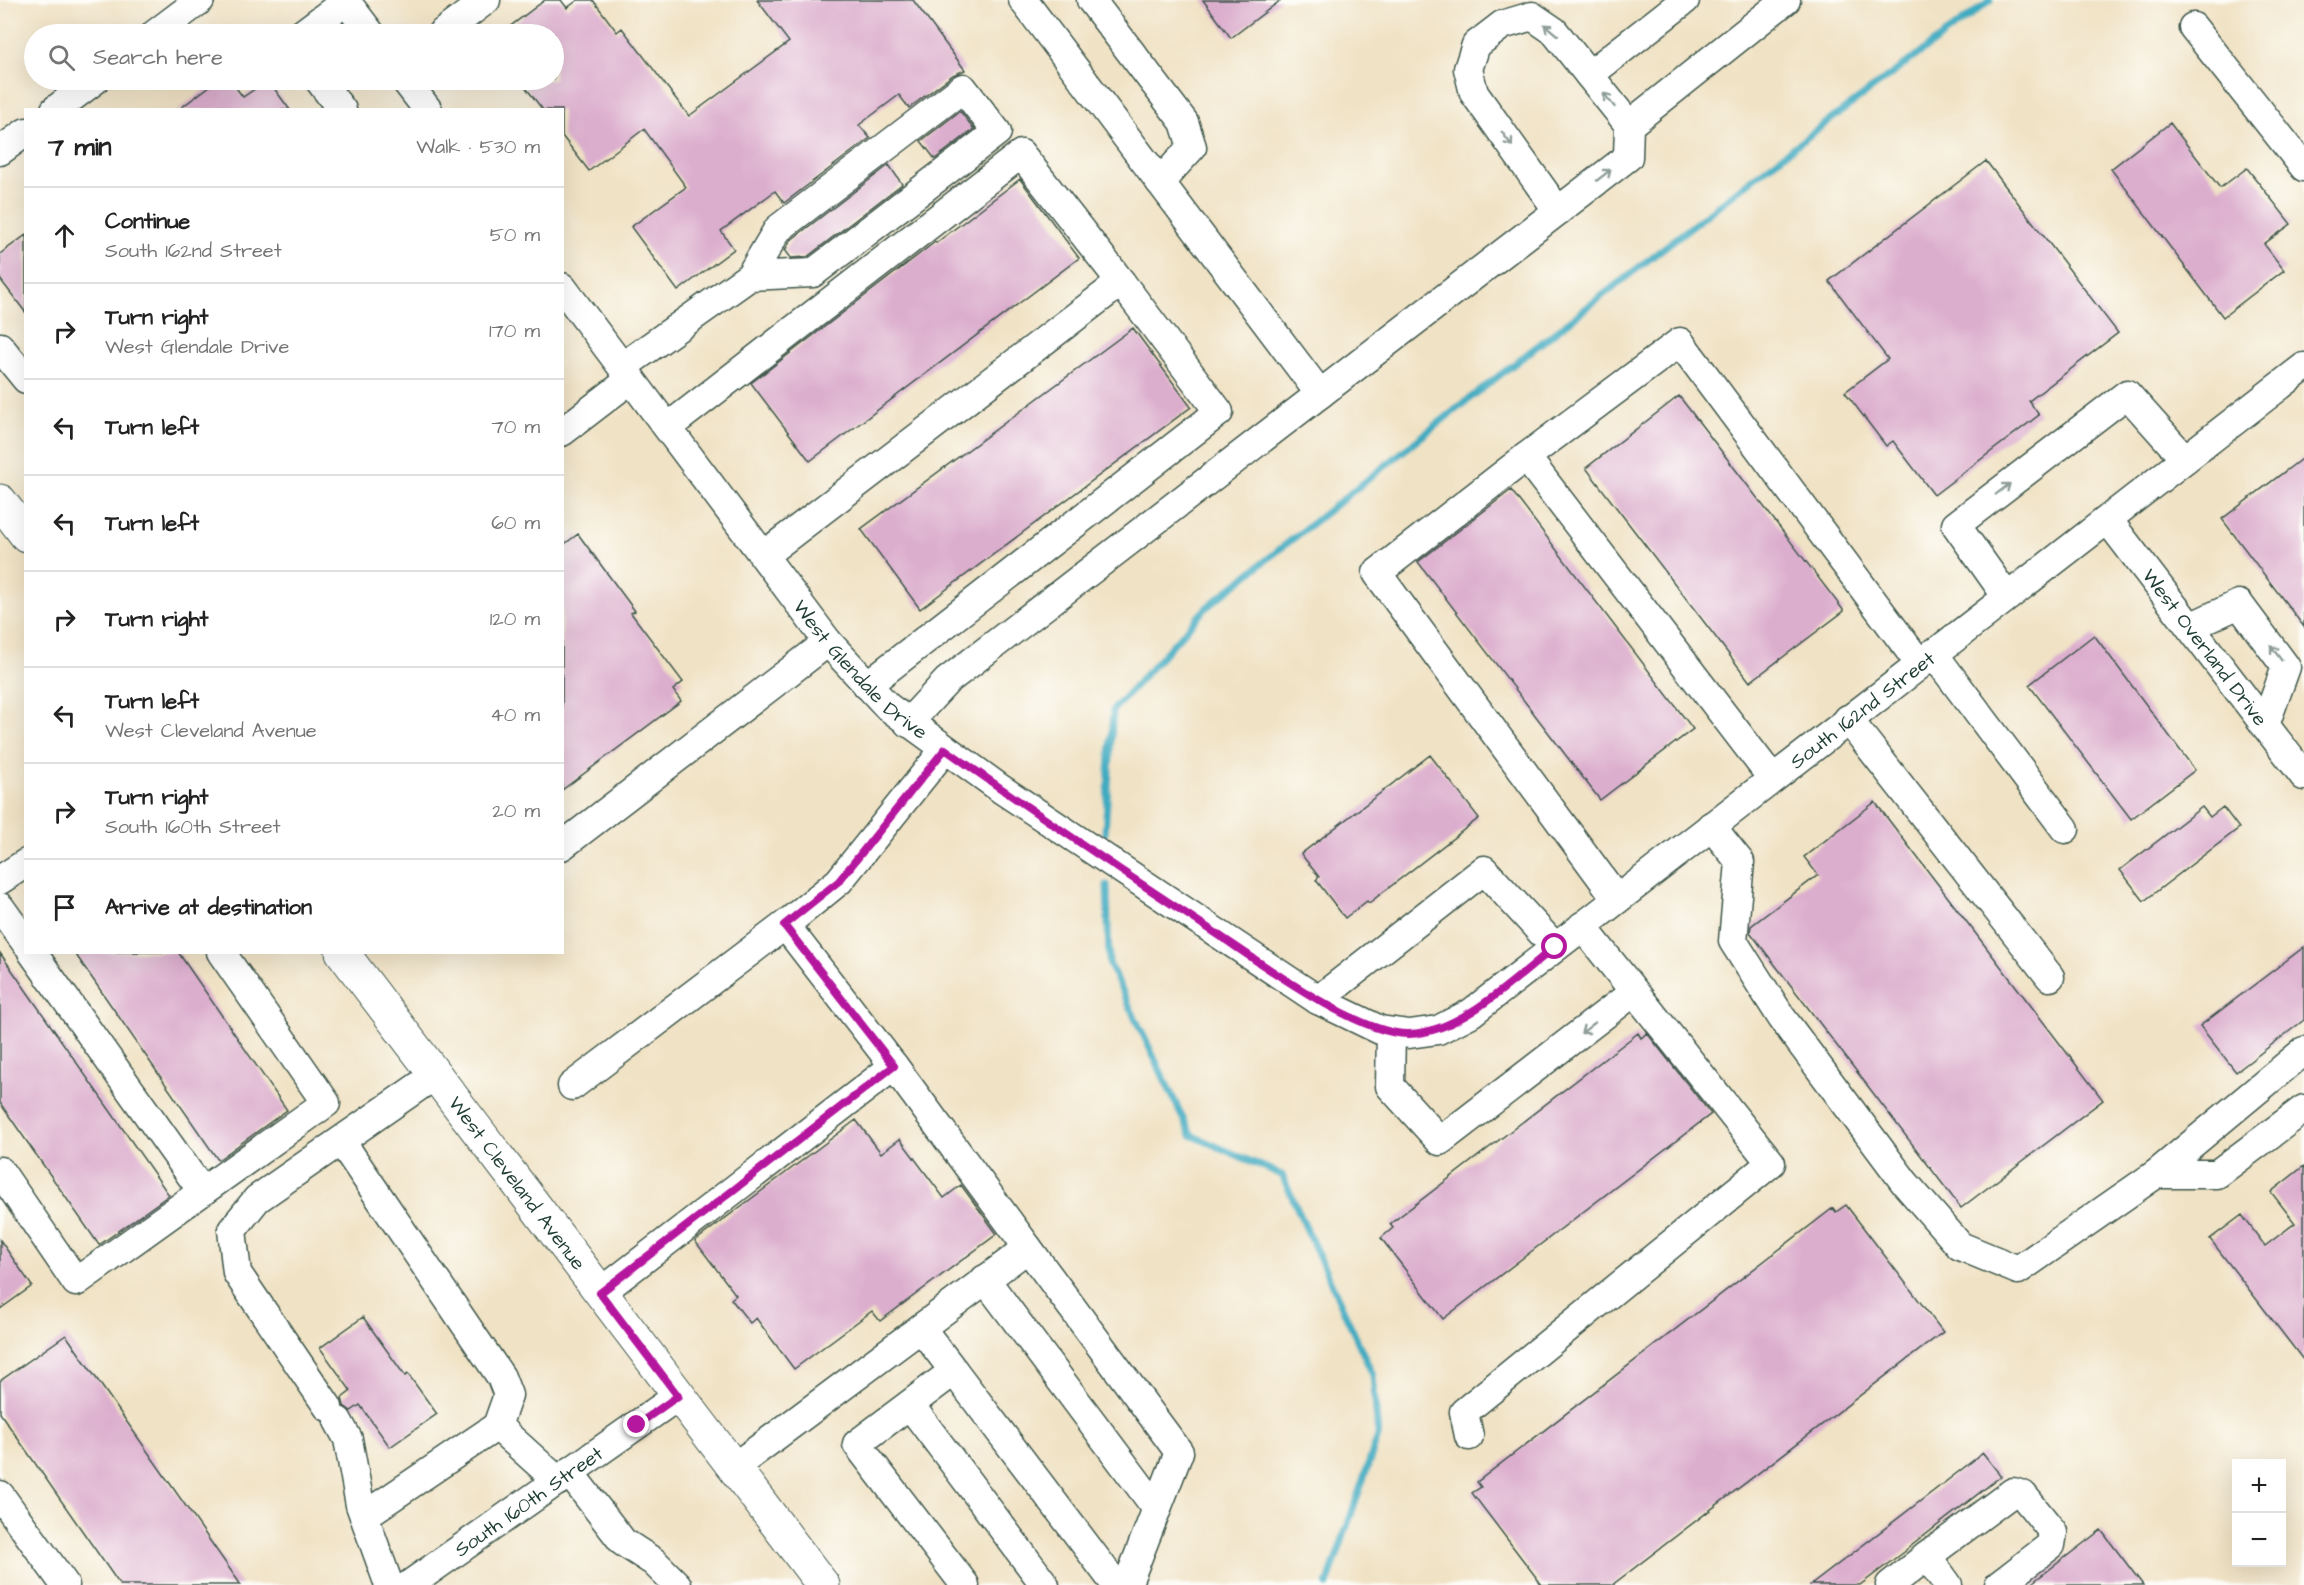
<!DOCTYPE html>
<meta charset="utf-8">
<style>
body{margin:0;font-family:"Architects Daughter",sans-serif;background:#f6f6f6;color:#222}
.controls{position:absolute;right:18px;bottom:18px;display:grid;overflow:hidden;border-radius:0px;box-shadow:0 6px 24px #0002}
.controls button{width:54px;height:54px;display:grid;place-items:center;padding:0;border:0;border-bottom:2px solid #e0e0e0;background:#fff;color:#222;font:30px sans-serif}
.stop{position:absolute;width:18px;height:18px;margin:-14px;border:4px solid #b5179e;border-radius:50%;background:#fff}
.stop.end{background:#b5179e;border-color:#fff;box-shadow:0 2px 6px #0008}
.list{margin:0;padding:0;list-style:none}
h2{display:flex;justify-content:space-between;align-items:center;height:78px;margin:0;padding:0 24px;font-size:26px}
h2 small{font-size:20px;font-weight:400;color:#767676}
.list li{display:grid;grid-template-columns:39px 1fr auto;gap:18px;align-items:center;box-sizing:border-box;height:96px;padding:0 24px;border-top:2px solid #e0e0e0}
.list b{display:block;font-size:22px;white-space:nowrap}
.list p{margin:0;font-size:20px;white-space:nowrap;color:#767676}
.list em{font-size:20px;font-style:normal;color:#767676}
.icon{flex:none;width:33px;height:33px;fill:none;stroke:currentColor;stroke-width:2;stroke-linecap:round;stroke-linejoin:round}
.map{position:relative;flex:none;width:2304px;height:1585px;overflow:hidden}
.search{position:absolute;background:#fff;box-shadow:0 6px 24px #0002;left:24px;top:24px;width:540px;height:66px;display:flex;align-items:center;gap:15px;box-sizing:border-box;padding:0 21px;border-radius:33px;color:#767676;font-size:22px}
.panel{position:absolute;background:#fff;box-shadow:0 6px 24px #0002;left:24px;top:108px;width:540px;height:846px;border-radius:0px}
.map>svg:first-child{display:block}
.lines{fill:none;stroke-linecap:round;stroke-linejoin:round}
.stream{stroke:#41abc1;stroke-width:7}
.building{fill:#dcaece}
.minor-casing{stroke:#3e564a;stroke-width:31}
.major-casing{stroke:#3e564a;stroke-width:35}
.minor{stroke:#fff;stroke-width:28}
.major{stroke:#fff;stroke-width:33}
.oneway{stroke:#8f9e9a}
.route{stroke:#b5179e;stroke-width:8}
.labels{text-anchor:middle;stroke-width:6;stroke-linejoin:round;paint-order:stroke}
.street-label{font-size:20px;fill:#1f3d34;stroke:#fdfcf7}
</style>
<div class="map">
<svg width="2304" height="1585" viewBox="0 0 2304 1585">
<rect width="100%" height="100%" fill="#fdfcf7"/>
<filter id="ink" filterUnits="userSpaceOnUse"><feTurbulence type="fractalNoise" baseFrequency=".0167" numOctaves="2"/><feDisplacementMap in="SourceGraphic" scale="12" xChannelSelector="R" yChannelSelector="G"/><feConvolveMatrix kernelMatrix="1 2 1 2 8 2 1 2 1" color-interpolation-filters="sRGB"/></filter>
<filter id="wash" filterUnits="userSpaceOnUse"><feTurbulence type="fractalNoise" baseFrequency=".008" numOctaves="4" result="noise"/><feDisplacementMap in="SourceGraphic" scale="24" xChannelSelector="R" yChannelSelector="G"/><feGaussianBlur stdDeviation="1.35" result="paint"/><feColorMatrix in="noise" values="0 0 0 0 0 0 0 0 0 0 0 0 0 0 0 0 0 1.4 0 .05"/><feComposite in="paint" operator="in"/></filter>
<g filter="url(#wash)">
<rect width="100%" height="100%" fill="#f0e2c4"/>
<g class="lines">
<path class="stream" d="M 1105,833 L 1113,710 L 1207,607 L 1469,399 L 1786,153 L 1991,0
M 1107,885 L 1109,963 L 1191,1135 L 1282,1175 L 1373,1375 L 1378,1436 L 1327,1585"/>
</g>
<g id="blocks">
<path class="building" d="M 545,0 L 561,0 L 567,8 L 578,0 L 593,0 L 617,32 L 622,28 L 689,116 L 789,42 L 757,0 L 913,0 L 965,70 L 953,75 L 909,108 L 899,95 L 859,125 L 870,138 L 784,203 L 775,191 L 721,231 L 734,249 L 678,291 L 631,227 L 686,187 L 644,129 L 589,171 L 562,136 L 562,110 L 543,110 L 520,80 L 554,80 L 554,34 L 500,34 Z
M 1203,0 L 1281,0 L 1231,38 Z
M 218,80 L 230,80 L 243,97 L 268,80 L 290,110 L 178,110 Z
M 960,111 L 974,129 L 935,159 L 921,141 Z
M 2170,123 L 2220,188 L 2247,168 L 2291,224 L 2264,244 L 2284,270 L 2223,317 L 2111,169 Z
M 1986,161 L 2118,333 L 2029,401 L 2039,415 L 1934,495 L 1893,441 L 1886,446 L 1845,392 L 1888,359 L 1829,281 Z
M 889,165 L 902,184 L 807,257 L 791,258 L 785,250 L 791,240 Z
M 1020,179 L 1079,258 L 810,461 L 751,383 L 935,242 L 936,243 Z
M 26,235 L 26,313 L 0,279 L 0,254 Z
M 1133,328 L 1191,407 L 920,609 L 861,529 Z
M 1679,396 L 1844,611 L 1750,682 L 1586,468 Z
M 2304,457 L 2304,627 L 2222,519 Z
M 1511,490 L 1693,729 L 1600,800 L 1418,562 Z
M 578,534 L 635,611 L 631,613 L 683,682 L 673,690 L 681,701 L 562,790 L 562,546 Z
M 2094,635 L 2195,770 L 2131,819 L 2029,685 Z
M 1430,755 L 1479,818 L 1369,903 L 1367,901 L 1345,918 L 1316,880 L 1319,877 L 1301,854 Z
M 1875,802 L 2103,1100 L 1961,1208 L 1750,932 L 1751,926 L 1818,875 L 1804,857 Z
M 2202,807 L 2210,817 L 2223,807 L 2239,828 L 2144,901 L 2120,870 Z
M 2304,947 L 2304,1020 L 2236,1072 L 2200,1026 Z
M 74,952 L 178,952 L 287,1110 L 218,1160 Z
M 0,953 L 169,1195 L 99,1245 L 0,1103 Z
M 1638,1033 L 1641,1038 L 1647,1033 L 1711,1114 L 1443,1319 L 1381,1238 L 1393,1228 L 1390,1224 Z
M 856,1120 L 881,1153 L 900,1139 L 944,1198 L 961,1185 L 997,1234 L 880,1321 L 872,1311 L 794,1369 L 756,1318 L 750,1323 L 731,1299 L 736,1295 L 695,1241 Z
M 2304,1166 L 2304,1361 L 2210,1239 L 2242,1215 L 2265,1246 L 2295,1223 L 2271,1192 Z
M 1846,1205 L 1943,1332 L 1612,1585 L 1542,1585 L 1472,1493 L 1481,1487 L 1477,1482 L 1833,1208 L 1836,1212 Z
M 0,1240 L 32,1286 L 0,1309 Z
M 363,1317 L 405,1376 L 408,1374 L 437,1414 L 390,1447 L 360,1405 L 351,1411 L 344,1406 L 342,1398 L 351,1391 L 320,1348 Z
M 66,1335 L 241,1585 L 120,1585 L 0,1413 L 0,1381 Z
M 1983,1453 L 2001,1476 L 1902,1553 L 1860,1585 L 1811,1585 Z
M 2101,1530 L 2143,1585 L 2029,1585 Z"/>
</g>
</g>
<g filter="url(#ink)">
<use href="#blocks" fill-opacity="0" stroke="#3e564a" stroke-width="1.5"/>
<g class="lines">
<g class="minor-casing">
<g id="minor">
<path d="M 345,0 L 371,34"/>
<path d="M 1023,0 L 1320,394"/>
<path d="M 1091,0 L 1184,122 L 1192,147 L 1160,182"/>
<path d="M 2193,27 L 2304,167"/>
<path d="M 155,34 L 200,0"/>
<path d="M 302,34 L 346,1"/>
<path d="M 441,34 L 486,0"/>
<path d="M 1589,75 L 1685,0"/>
<path d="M 319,80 L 342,110"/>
<path d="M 405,80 L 428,110"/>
<path d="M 55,110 L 95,80"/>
<path d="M 1629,125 L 1786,0"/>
<path d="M 0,151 L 26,132"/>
<path id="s1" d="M 562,287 L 828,642 L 888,707 L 1001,789 L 1318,1000 L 1380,1030 L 1409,1034 L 1438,1030 L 1471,1013 L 2304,367"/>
<path d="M 0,347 L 26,379"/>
<path d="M 622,367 L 750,276 L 778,229 L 963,88 L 997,132 L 813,273 L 750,276"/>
<path d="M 668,427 L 1021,154 L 1121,282"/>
<path d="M 562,432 L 631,379"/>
<path d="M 1526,457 L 1377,573 L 1617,899"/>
<path id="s2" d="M 2108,520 L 2304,776"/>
<path d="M 764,555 L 1121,282 L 1219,412 L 867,685"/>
<path d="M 2007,597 L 1956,525 L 2127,394 L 2185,459"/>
<path d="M 2190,627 L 2239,604 L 2286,667 L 2265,725"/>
<path d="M 1933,653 L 2065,829"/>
<path d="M 1848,719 L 2050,977"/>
<path d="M 908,723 L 947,681 L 1628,157 L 1629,125 L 1554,31 L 1532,16 L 1502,25 L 1476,45 L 1468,69 L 1474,93 L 1558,211"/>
<path d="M 1772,778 L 1526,457 L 1680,342 L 1919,663"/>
<path d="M 1711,826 L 1740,862 L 1733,941 L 1782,1018 L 1905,1183 L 1960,1246 L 2018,1270 L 2156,1174 L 2217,1174 L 2304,1109"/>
<path d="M 562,846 L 828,642"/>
<path d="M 0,880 L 26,863"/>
<path d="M 0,907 L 26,943"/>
<path d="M 32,952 L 202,1191"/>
<path d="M 1318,1000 L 1484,870 L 1555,947"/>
<path d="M 1391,1032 L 1390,1086 L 1440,1141 L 1634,992"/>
<path d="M 894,1066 L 785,925 L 839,881 L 945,749"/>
<path d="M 572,1086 L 785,925"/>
<path d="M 341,1141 L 501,1377 L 508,1395 L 497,1426"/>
<path d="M 0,1171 L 76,1282 L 326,1103 L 221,952"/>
<path d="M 2156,1174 L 2304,1051"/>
<path d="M 985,1279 L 1157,1509"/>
<path d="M 600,1293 L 894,1066 L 1028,1248"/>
<path d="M 921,1328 L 954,1371 L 857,1444 L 965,1585"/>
<path d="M 954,1371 L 1116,1585"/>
<path d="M 910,1405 L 1045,1585"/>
<path d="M 328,1407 L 237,1273 L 232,1230 L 257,1199 L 435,1075"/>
<path d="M 338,1421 L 348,1439 L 360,1505 L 389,1585"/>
<path d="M 1469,1436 L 1464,1412 L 1771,1163 L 1582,926"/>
<path d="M 733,1468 L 1028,1248 L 1179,1452 L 1127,1585"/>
<path d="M 569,1472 L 623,1542 L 654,1562 L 677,1585"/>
<path d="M 0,1495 L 65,1585"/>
<path d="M 364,1516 L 497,1426 L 558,1481"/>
<path d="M 1927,1556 L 2013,1492 L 2023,1495 L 2053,1532 L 2051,1545 L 1999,1585"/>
<path id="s3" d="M 409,1585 L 678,1396"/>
<path d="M 1890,1585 L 1927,1556 L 1948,1585"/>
</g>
</g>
<g class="major-casing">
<g id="major">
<path d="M 0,501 L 26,535"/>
<path id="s4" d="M 342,952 L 823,1585"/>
</g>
</g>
<use href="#minor" class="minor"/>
<use href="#major" class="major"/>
</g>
<defs><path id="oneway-shaft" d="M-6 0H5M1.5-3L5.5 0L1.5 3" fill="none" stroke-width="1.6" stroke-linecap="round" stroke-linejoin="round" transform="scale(1.5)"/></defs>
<g class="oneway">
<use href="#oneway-shaft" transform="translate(1551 30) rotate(-140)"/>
<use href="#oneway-shaft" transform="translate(1609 100) rotate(-129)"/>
<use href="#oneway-shaft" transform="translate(1507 139) rotate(54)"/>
<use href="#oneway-shaft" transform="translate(1604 175) rotate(-38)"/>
<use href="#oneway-shaft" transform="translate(2003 489) rotate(-37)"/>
<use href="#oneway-shaft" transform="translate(2276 653) rotate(-127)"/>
<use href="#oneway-shaft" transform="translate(1588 1028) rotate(142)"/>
</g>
</g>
<g class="lines" filter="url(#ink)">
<path class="route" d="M 637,1425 L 678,1396 L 600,1293 L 894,1066 L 784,925 L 839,881 L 945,749 C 1032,811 1121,871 1211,930 C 1257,960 1357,1035 1409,1034 C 1461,1033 1515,978 1555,947"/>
</g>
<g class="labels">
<g class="street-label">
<text dy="7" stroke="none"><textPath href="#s2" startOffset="160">West Overland Drive</textPath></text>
<text dy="7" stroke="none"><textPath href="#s1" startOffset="486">West Glendale Drive</textPath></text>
<text dy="7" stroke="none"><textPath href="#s1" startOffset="1712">South 162nd Street</textPath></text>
<text dy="7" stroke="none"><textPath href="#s4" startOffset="290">West Cleveland Avenue</textPath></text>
<text dy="7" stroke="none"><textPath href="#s3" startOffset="146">South 160th Street</textPath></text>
</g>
</g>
</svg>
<div class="controls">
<button>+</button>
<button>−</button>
</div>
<div class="stop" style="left:1555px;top:947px"></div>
<div class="stop end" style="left:637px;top:1425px"></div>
<div class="search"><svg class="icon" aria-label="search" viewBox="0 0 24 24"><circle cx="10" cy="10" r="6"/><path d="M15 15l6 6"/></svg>Search here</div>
<section class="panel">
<h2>7 min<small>Walk · 530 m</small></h2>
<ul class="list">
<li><svg class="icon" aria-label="ahead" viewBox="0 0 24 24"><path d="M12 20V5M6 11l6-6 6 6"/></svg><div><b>Continue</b><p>South 162nd Street</p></div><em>50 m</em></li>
<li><svg class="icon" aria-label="right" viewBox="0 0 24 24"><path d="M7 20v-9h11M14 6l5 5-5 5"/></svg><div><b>Turn right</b><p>West Glendale Drive</p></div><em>170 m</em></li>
<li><svg class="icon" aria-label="left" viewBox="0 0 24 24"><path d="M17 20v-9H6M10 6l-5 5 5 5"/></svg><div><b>Turn left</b></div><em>70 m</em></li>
<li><svg class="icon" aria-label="left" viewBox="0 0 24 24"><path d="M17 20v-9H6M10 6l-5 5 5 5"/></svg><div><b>Turn left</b></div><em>60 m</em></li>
<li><svg class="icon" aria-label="right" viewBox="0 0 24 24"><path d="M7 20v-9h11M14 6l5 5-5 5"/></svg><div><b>Turn right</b></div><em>120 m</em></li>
<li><svg class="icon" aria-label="left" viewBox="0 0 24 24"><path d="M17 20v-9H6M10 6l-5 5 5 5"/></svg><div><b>Turn left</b><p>West Cleveland Avenue</p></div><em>40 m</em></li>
<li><svg class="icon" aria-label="right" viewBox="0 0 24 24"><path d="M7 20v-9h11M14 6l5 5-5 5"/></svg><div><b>Turn right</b><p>South 160th Street</p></div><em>20 m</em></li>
<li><svg class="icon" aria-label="arrive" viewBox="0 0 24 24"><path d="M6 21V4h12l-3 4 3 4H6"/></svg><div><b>Arrive at destination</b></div></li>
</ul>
</section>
</div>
